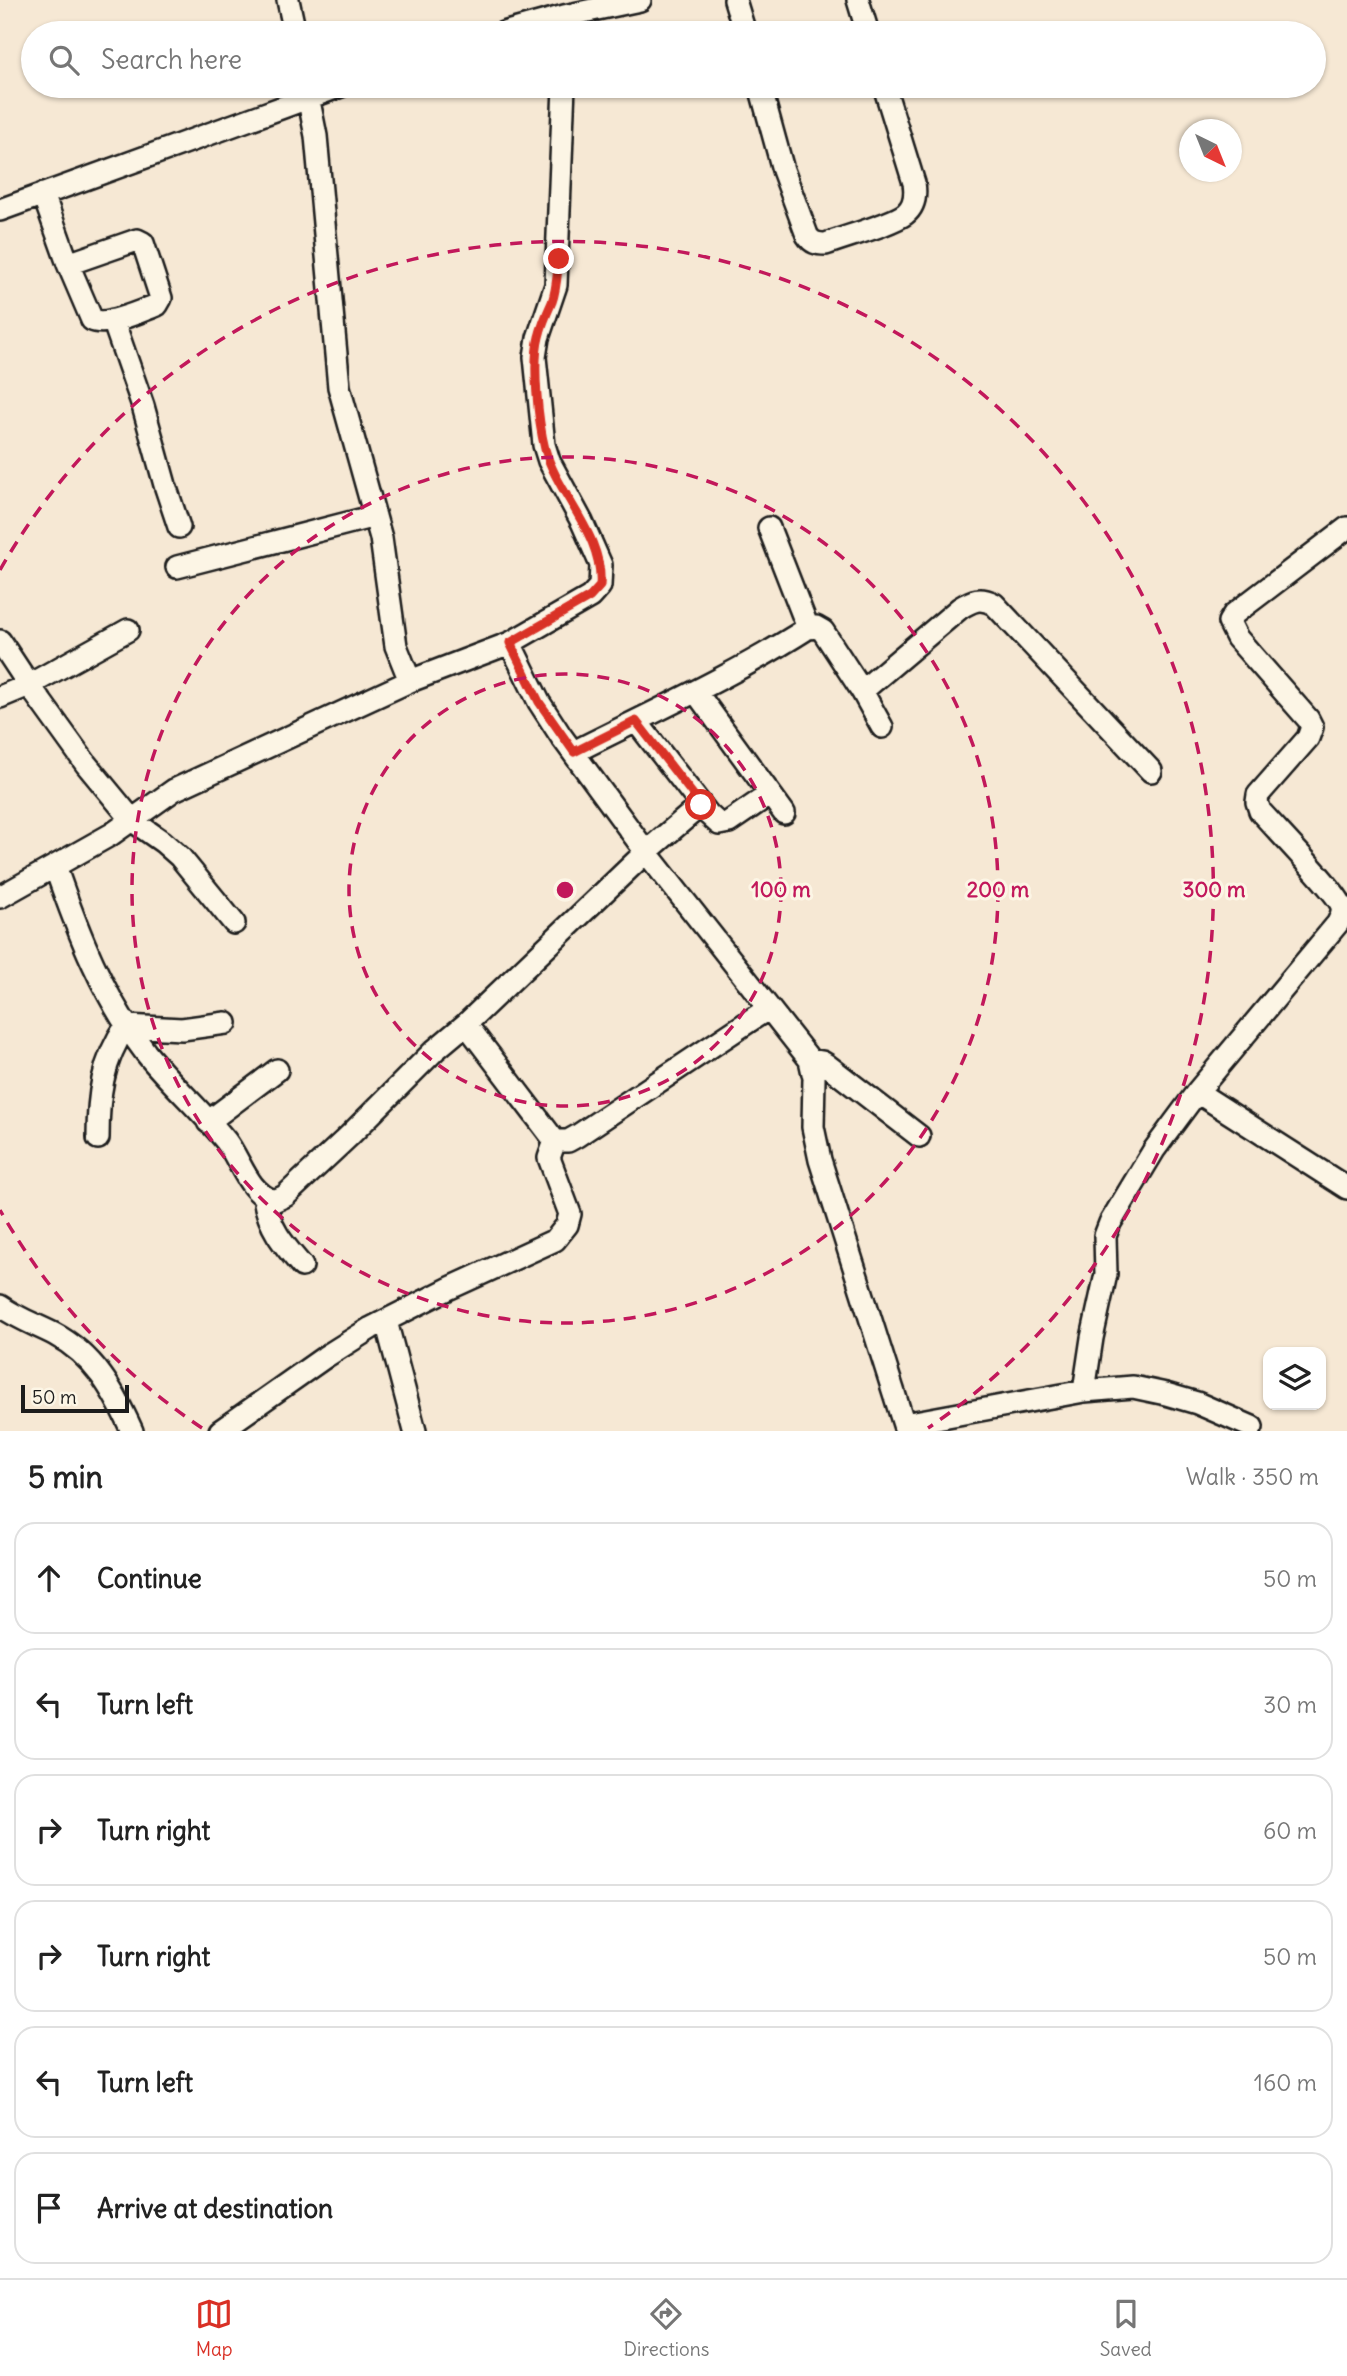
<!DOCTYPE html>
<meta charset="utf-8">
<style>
body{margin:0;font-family:Delius,sans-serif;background:#f6f6f6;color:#222}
.controls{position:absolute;right:21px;bottom:21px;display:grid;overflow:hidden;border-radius:14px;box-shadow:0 2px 5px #0004}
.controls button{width:63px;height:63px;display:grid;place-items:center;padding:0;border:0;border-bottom:2px solid #e0e0e0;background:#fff;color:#222;font:35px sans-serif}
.compass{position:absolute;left:1179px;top:119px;width:63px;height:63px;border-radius:50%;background:#fff;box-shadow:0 2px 5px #0004;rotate:137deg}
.scale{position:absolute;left:21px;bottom:18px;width:108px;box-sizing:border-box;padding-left:7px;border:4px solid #1c1c1c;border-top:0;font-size:19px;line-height:24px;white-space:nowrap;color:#1c1c1c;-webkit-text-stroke:5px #fcf5e5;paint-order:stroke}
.stop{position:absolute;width:21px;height:21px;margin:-16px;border:5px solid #d93025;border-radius:50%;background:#fff}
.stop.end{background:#d93025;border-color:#fff;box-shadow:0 2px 7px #0008}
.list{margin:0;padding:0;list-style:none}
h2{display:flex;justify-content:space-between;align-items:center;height:91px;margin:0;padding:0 28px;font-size:30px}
h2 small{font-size:23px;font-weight:400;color:#767676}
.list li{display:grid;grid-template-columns:46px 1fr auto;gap:21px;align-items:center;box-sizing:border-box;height:112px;margin:0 14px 14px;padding:0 14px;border:2px solid #e0e0e0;border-radius:21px}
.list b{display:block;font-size:26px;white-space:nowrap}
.list em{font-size:23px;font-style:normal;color:#767676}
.icon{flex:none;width:38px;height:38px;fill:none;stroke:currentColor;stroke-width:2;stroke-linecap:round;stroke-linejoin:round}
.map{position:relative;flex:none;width:1347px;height:1431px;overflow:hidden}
.search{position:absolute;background:#fff;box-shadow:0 2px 5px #0004;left:21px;right:21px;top:21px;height:77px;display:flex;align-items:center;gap:18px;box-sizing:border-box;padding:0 24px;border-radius:38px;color:#767676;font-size:26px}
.sheet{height:847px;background:#fff}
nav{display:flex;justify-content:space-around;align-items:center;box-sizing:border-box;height:98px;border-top:2px solid #e0e0e0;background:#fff;font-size:19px;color:#767676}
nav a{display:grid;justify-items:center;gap:4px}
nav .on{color:#d93025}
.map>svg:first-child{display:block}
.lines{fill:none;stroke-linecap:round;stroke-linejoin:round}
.minor-casing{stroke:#1c1c1c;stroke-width:26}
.minor{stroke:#fcf5e5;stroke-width:21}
.route{stroke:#d93025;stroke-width:9}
.ring{fill:none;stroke:#c2185b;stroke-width:3.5;stroke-dasharray:12 9}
.centre{fill:#c2185b;stroke:#fcf5e5;stroke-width:3.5}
.ring-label{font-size:21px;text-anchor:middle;font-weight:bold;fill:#c2185b;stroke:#fcf5e5;stroke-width:6;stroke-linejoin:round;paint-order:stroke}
</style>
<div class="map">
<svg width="1347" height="1431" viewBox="0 0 1347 1431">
<rect width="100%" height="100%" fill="#f6e8d4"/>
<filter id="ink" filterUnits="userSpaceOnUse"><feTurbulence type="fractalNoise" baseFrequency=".0143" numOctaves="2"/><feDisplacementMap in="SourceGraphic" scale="14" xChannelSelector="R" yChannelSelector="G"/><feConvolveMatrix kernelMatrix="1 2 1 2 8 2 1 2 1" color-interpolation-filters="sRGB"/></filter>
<g filter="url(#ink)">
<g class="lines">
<g class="minor-casing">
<path id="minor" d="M 288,0 L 295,33
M 735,0 L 745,33
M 858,0 L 868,33
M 503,33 L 564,16 L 640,0
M 306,86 L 316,136 L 339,387 L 381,538 L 396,646 L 410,681
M 760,86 L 783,170 L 807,235 C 812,243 817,244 826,244 C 844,237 892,224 905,214 C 915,206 916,195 914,183 L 884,86
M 43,194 L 68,264 L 92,320 C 107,327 141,311 157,305 L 161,298 L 143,243 L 137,240 L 68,264
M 0,210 L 341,86
M 113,320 L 143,406 L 165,485 L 179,527
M 769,528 L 808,628
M 177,567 L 375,516
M 128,630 L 29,685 L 86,764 L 133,821 L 163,842 L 180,857 L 234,923
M 0,641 L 29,685 L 0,697
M 510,643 L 590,597 L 600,586 L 601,565 L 582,522 L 549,461 L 544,445 L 535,357 L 538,338 L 556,285 L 564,86
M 862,691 L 960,608 C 973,600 980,597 994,604 L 1151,771
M 696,692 L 784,813
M 636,721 L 708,814 L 719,824 L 729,822 L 770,794
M 574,752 C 653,712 733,676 808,628 L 816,627 L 823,631 L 862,691 L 882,727
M 55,866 C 78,933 103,997 146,1053 C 171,1084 201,1110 226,1141 C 241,1161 248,1193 274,1201 L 285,1196 L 349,1136 L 435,1050 L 466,1024 L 646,852 L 701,805
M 0,897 L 112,834 L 174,790 L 410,681 L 510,643 L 539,702 L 561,736 L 646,852 L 810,1060 L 814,1078 L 813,1127 L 820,1160 L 906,1431
M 466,1024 L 555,1141 L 568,1141 L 577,1136 L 769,1008
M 810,1060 L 822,1062 L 827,1065 L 919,1136
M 1197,1092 L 1347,1188
M 208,1122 L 277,1070
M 98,1138 C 98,1096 102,1061 126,1026 L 182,1029 L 226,1023
M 264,1198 C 269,1228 283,1244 302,1266
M 0,1306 C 17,1318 36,1325 54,1334 C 94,1355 114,1391 132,1431
M 386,1321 L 415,1431
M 1084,1391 L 1092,1338 L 1106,1274 L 1105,1236 L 1110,1223 L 1154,1150 L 1197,1092 L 1338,923 C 1340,918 1343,913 1342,907 C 1339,894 1273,826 1260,811 L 1257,802 L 1258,795 L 1308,738 L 1312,727 L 1308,719 L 1237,638 L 1229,622 L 1234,614 L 1347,528
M 904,1424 L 1084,1391 L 1133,1387 L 1166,1394 L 1197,1403 L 1252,1427
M 220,1431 L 325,1357 L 371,1328 L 448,1289 L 555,1240 L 567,1225 L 570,1214 L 549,1158 L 555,1141"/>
</g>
<use href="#minor" class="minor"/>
</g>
</g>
<g class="lines" filter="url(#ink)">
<path class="route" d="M 559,259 C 557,273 557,288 552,302 C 547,313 542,324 539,337 C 532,363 538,421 545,449 C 558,496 604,535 600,586 L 590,597 L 510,643 L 539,702 L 574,752 L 636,721 L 701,805"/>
</g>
<g class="ring">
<circle cx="565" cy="890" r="216"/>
<circle cx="565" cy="890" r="433"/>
<path d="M202 1428A649 649 0 0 1 0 1210M0 570A649 649 0 1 1 928 1428"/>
</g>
<circle cx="565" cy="890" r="10" class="centre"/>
<g class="ring-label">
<text x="781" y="897">100 m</text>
<text x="998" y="897">200 m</text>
<text x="1214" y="897">300 m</text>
</g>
</svg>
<div class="controls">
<button><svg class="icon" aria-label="layers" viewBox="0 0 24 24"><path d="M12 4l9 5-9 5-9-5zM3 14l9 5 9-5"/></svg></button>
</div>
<svg class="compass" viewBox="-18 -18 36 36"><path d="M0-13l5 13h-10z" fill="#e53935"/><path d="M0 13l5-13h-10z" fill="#767676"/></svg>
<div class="scale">50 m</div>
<div class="stop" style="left:701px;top:805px"></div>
<div class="stop end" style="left:559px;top:259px"></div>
<div class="search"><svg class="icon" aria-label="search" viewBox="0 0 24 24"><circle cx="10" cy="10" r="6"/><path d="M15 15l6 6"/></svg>Search here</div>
</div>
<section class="sheet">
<h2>5 min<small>Walk · 350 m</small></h2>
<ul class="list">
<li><svg class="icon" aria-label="ahead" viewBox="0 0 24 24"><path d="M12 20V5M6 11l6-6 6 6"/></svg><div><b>Continue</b></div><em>50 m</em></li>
<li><svg class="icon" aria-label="left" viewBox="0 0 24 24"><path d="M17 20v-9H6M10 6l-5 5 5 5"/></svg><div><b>Turn left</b></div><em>30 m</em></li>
<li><svg class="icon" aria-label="right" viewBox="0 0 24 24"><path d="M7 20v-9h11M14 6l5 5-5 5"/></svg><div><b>Turn right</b></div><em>60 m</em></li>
<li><svg class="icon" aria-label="right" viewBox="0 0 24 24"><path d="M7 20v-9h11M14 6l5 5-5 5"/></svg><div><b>Turn right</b></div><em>50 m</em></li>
<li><svg class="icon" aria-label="left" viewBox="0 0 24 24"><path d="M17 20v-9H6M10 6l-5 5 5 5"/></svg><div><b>Turn left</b></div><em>160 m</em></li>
<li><svg class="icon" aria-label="arrive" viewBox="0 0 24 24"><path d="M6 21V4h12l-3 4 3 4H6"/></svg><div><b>Arrive at destination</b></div></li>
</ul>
</section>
<nav>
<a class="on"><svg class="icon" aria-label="map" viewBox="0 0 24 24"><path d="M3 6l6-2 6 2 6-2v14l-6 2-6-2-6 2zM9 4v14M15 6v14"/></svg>Map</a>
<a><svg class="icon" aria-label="directions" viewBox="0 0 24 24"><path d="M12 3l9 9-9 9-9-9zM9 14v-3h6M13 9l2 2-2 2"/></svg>Directions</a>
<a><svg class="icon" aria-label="saved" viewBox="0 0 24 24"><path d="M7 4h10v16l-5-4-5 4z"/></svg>Saved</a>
</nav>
